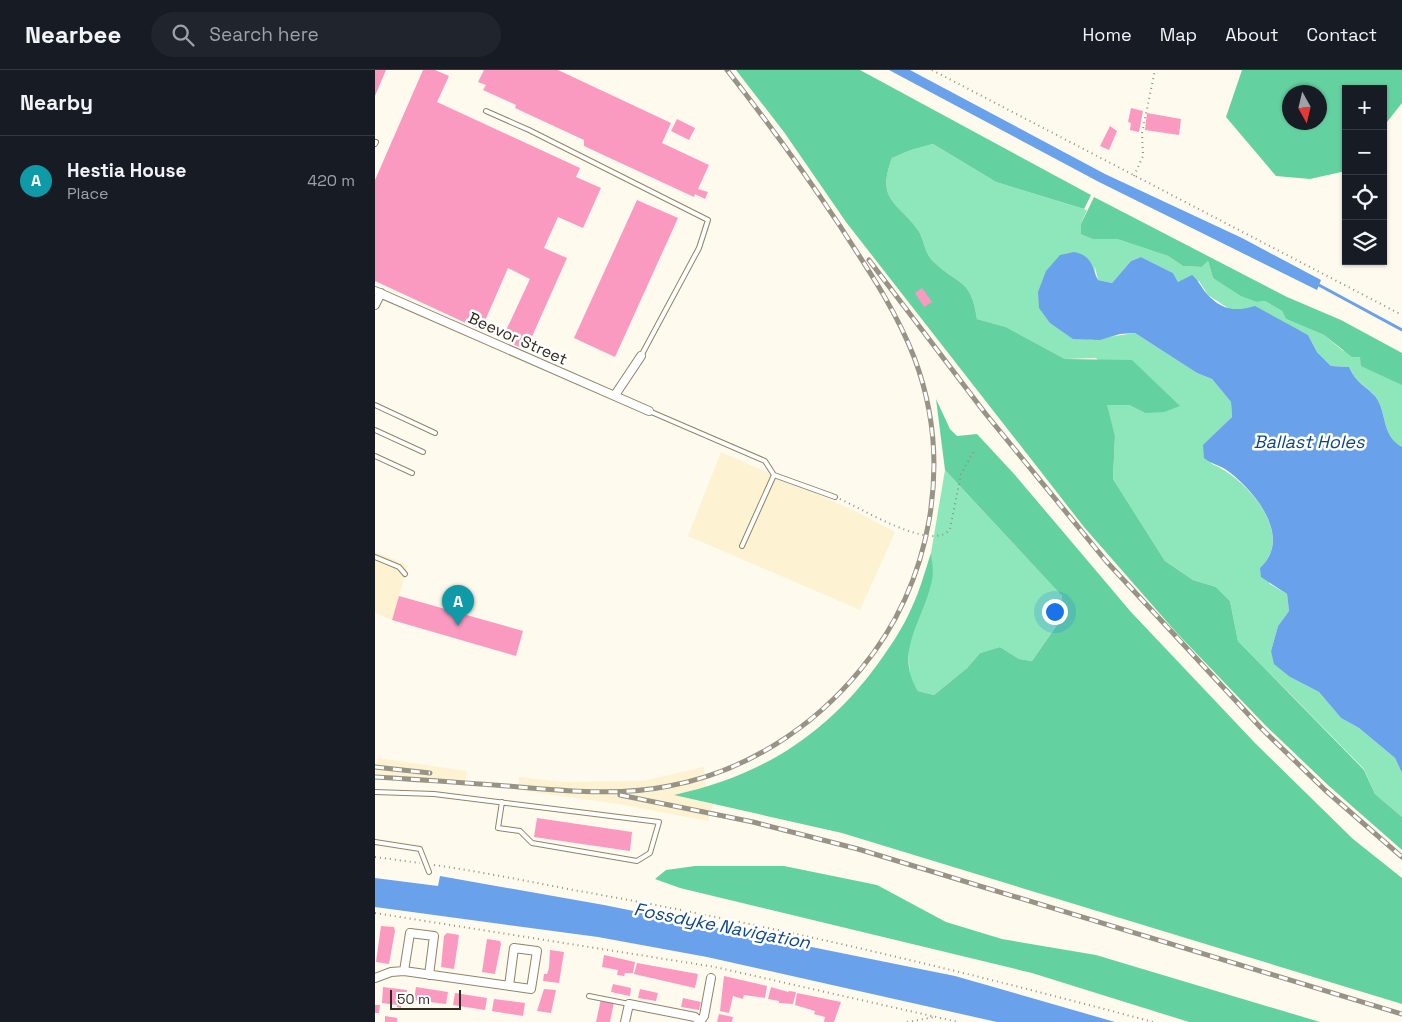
<!DOCTYPE html>
<meta charset="utf-8">
<style>
body{margin:0;font-family:"Space Grotesk",sans-serif;background:#20242c;color:#f1f3f6}
.controls{position:absolute;right:15px;top:15px;display:grid;overflow:hidden;border-radius:0px;box-shadow:0 1px 4px #0004}
.controls button{width:45px;height:45px;display:grid;place-items:center;padding:0;border:0;border-bottom:1px solid #363941;background:#171b24;color:#f1f3f6;font:25px sans-serif}
.compass{position:absolute;left:907px;top:15px;width:45px;height:45px;border-radius:50%;background:#171b24;box-shadow:0 1px 4px #0004;rotate:172deg}
.scale{position:absolute;left:15px;bottom:12px;width:71px;box-sizing:border-box;padding-left:5px;border:2px solid #302c1f;border-top:0;font-size:14px;line-height:18px;white-space:nowrap;color:#302c1f;-webkit-text-stroke:4px #fff;paint-order:stroke}
.you{position:absolute;left:679px;top:541px;width:18px;height:18px;margin:-12px;border:4px solid #fff;border-radius:50%;background:#1a73e8;box-shadow:0 0 0 8px #1a73e833}
.badge{display:grid;place-items:center;width:32px;height:32px;border-radius:50%;background:#8c9099;color:#fff;font-size:16px;font-weight:700}
.pin{position:absolute;translate:-50% -41px;filter:drop-shadow(0 1px 2px #0008)}
.pin::after{content:'';position:absolute;top:26px;width:18px;height:15px;background:inherit;clip-path:polygon(0 0,100% 0,50% 100%)}
.list{margin:0;padding:0;list-style:none}
h2{display:flex;justify-content:space-between;align-items:center;height:65px;margin:0;padding:0 20px;font-size:21px}
h2 small{font-size:16px;font-weight:400;color:#9ea1a6}
.list li{display:grid;grid-template-columns:32px 1fr auto;gap:15px;align-items:center;box-sizing:border-box;height:90px;padding:0 20px;border-top:1px solid #363941}
.list b{display:block;font-size:19px;white-space:nowrap}
.list p{margin:0;font-size:16px;white-space:nowrap;color:#9ea1a6}
.list em{font-size:16px;font-style:normal;color:#9ea1a6}
.icon{flex:none;width:28px;height:28px;fill:none;stroke:currentColor;stroke-width:2;stroke-linecap:round;stroke-linejoin:round}
.map{position:relative;flex:none;width:1027px;height:952px;overflow:hidden}
header{display:flex;align-items:center;gap:30px;box-sizing:border-box;height:70px;padding:0 25px;background:#171b24;border-bottom:1px solid #363941}
header strong{font-size:24px}
nav{display:flex;gap:28px;margin-inline-start:auto;font-size:18px}
.search{width:350px;height:45px;background:#20242c;display:flex;align-items:center;gap:12px;box-sizing:border-box;padding:0 18px;border-radius:28px;color:#9ea1a6;font-size:19px}
main{display:flex}
aside{flex:1;background:#171b24}
.map>svg:first-child{display:block}
.built{fill:#fdf2d1}
.green{fill:#8de7bb}
.forest{fill:#64d1a0;fill-rule:evenodd}
.water{fill:#6aa1eb}
.lines{fill:none;stroke-linecap:round;stroke-linejoin:round}
.stream{stroke:#6aa1eb;stroke-width:3}
.building{fill:#fb9ac0}
.lane-casing{stroke:#8f8566;stroke-width:6}
.street-casing{stroke:#8f8566;stroke-width:10}
.path{stroke:#938f82;stroke-width:2;stroke-dasharray:1 4;stroke-linecap:butt}
.lane{stroke:#fff;stroke-width:4}
.street{stroke:#fff;stroke-width:8}
.rail-casing{stroke:#979386;stroke-width:5}
.rail{stroke:#fff;stroke-width:3;stroke-dasharray:9;stroke-linecap:butt}
.labels{text-anchor:middle;stroke-width:5;stroke-linejoin:round;paint-order:stroke}
.street-label{font-size:16px;fill:#302c1f;stroke:#fff}
.water-label{font-size:18px;font-style:italic;fill:#0f4688;stroke:#fff}
</style>
<header>
<strong>Nearbee</strong>
<div class="search"><svg class="icon" aria-label="search" viewBox="0 0 24 24"><circle cx="10" cy="10" r="6"/><path d="M15 15l6 6"/></svg>Search here</div>
<nav><a>Home</a><a>Map</a><a>About</a><a>Contact</a></nav>
</header>
<main>
<aside>
<h2>Nearby<small></small></h2>
<ul class="list">
<li><span class="badge" style="background:#0f9aa8">A</span><div><b>Hestia House</b><p>Place</p></div><em>420 m</em></li>
</ul>
</aside>
<div class="map">
<svg width="1027" height="952" viewBox="0 0 1027 952">
<rect width="100%" height="100%" fill="#fefaed"/>
<path class="built" d="M 346,382 L 480,441 L 520,462 L 485,540 L 313,466 Z
M 0,482 L 33,495 L 17,550 L 0,543 Z
M 2,688 L 92,701 L 89,715 L 0,709 Z
M 329,697 L 331,718 L 300,725 L 338,734 L 333,751 L 244,734 L 143,720 L 144,707 L 187,712 L 268,711 Z"/>
<path class="green" d="M 558,74 L 621,112 L 712,140 L 706,154 L 718,169 L 742,169 L 793,186 L 808,196 L 827,197 L 833,191 L 838,208 L 882,232 L 890,231 L 907,241 L 911,249 L 949,265 L 967,280 L 985,287 L 1027,315 L 1027,377 C 1005,364 1013,343 1000,326 C 990,314 982,314 974,297 L 956,296 L 942,282 L 933,265 L 906,252 L 856,240 L 833,225 L 824,211 L 803,212 L 798,203 L 766,187 L 756,191 L 737,213 L 723,210 L 720,197 L 714,270 L 760,263 L 822,303 L 837,309 L 856,332 L 857,347 L 829,375 L 837,394 C 870,407 922,464 885,498 L 895,514 L 912,524 L 914,541 L 903,556 L 896,581 L 915,607 L 944,622 L 966,648 L 984,658 L 1020,688 L 1027,703 L 1027,747 L 1000,724 L 989,699 L 863,571 L 855,531 L 841,517 L 818,510 L 790,491 L 738,409 L 740,366 L 731,335 L 754,335 L 770,343 L 721,288 L 690,289 L 631,257 L 602,249 C 596,207 583,216 558,191 C 550,184 549,169 543,160 C 522,131 501,131 517,88 L 536,80 Z
M 570,400 L 687,526 L 682,555 L 657,591 L 644,589 L 625,577 L 605,583 L 592,598 L 559,625 L 543,621 L 535,609 L 533,577 L 557,509 L 556,483 Z"/>
<path class="forest" d="M 361,0 L 485,0 L 716,125 L 709,139 L 621,112 L 558,74 L 536,80 L 517,88 C 501,131 522,131 543,160 C 549,169 550,184 558,191 C 583,216 596,207 602,249 L 631,257 L 690,289 L 757,290 L 805,336 L 789,342 L 770,343 L 754,335 L 732,335 L 740,366 L 738,409 L 790,491 L 818,510 L 841,517 L 855,531 L 863,571 L 989,700 L 1000,724 L 1027,747 L 1027,780 L 954,716 L 891,656 L 800,561 L 709,457 L 471,152 L 409,62 Z
M 867,0 L 1027,0 L 1027,33 L 1008,57 L 1008,19 L 971,19 L 971,101 L 935,109 L 901,106 L 851,47 ZM 944,22 L 944,52 L 914,52 L 914,22 Z
M 719,127 L 912,227 L 966,250 L 1027,283 L 1027,315 L 986,296 L 985,287 L 977,287 L 949,265 L 911,249 L 907,241 L 890,231 L 882,232 L 866,226 L 838,208 L 833,191 L 827,197 L 808,196 L 793,186 L 742,169 L 718,169 L 706,164 L 706,154 Z
M 561,329 L 575,359 L 582,366 L 602,364 L 640,405 L 756,542 L 880,673 L 978,769 L 1027,808 L 1027,934 L 467,763 L 299,725 C 385,706 449,667 502,595 C 515,577 528,558 537,537 C 545,520 550,501 556,483 C 557,492 559,502 557,510 C 549,550 518,582 543,621 L 559,625 L 592,598 L 605,583 L 625,577 L 644,589 L 657,591 L 682,555 L 687,526 L 570,400 Z
M 320,796 L 409,796 L 502,815 L 571,852 L 627,869 L 721,885 L 945,952 L 814,952 L 657,903 L 305,818 L 280,809 L 291,800 Z"/>
<path class="water" d="M 514,0 L 535,0 L 730,104 L 867,168 L 946,210 L 942,220 L 724,112 Z
M 699,182 C 718,186 716,196 723,210 L 737,213 L 756,191 L 766,187 L 798,203 L 803,212 L 817,205 C 824,211 826,217 832,224 C 846,240 861,242 880,236 L 933,265 L 942,282 L 956,296 L 974,297 C 982,314 989,314 1000,326 C 1013,343 1005,364 1027,377 L 1027,703 L 1020,688 L 984,658 L 966,648 L 944,622 L 915,607 L 899,594 L 896,581 L 903,556 L 914,541 L 912,524 L 886,507 L 885,498 C 919,467 878,418 850,399 C 843,395 835,393 829,388 L 828,375 L 857,347 L 856,332 L 837,309 L 822,303 L 760,263 L 745,264 L 725,270 L 698,269 L 675,253 L 664,238 L 663,222 L 671,201 L 685,185 Z
M 65,806 L 229,835 L 580,906 L 740,952 L 622,952 L 332,887 L 223,867 L 0,837 L 0,808 L 63,816 Z"/>
<g class="lines">
<path class="stream" d="M 942,214 L 1027,260"/>
</g>
<path class="building" d="M 0,0 L 11,0 L 0,26 Z
M 48,0 L 60,0 L 74,6 L 62,32 L 205,98 L 201,107 L 226,118 L 208,158 L 183,147 L 169,178 L 192,188 L 151,280 L 127,269 L 155,209 L 133,198 L 106,260 L 0,211 L 0,110 Z
M 109,0 L 183,0 L 296,53 L 287,73 L 334,95 L 323,119 L 333,122 L 330,129 L 320,124 L 319,127 L 209,76 L 209,70 L 140,38 L 141,35 L 108,20 L 111,15 L 103,12 Z
M 756,38 L 768,41 L 764,62 L 755,60 L 756,53 L 753,52 Z
M 772,43 L 806,49 L 804,65 L 770,60 Z
M 302,49 L 320,58 L 314,70 L 296,61 Z
M 735,56 L 742,61 L 734,80 L 725,76 Z
M 262,130 L 303,148 L 240,287 L 199,268 Z
M 547,218 L 557,232 L 549,237 L 540,223 Z
M 24,526 L 148,561 L 141,586 L 17,550 Z
M 162,748 L 257,762 L 255,781 L 159,767 Z
M 6,856 L 19,857 L 20,861 L 14,894 L 1,892 Z
M 72,863 L 84,865 L 79,899 L 66,897 L 69,866 Z
M 112,869 L 125,871 L 126,874 L 120,904 L 107,902 Z
M 175,880 L 189,882 L 184,913 L 168,911 L 169,904 L 172,904 L 174,898 Z
M 229,885 L 260,892 L 258,903 L 250,903 L 249,906 L 242,905 L 243,900 L 227,897 Z
M 262,893 L 323,904 L 320,918 L 259,904 Z
M 349,906 L 392,916 L 390,928 L 369,925 L 368,929 L 358,926 L 354,943 L 345,941 Z
M 238,914 L 256,918 L 255,926 L 236,922 Z
M 8,917 L 32,920 L 30,933 L 27,932 L 26,938 L 22,937 L 22,935 L 7,933 Z
M 41,917 L 73,922 L 71,934 L 39,930 Z
M 396,917 L 413,922 L 414,921 L 421,922 L 418,934 L 404,933 L 404,931 L 393,929 Z
M 169,919 L 181,920 L 176,943 L 162,941 Z
M 265,919 L 283,923 L 281,931 L 263,928 Z
M 80,923 L 112,928 L 110,940 L 78,935 Z
M 422,923 L 466,932 L 459,952 L 449,952 L 450,947 L 439,944 L 440,941 L 420,935 Z
M 308,928 L 326,932 L 324,940 L 306,937 Z
M 119,929 L 150,933 L 148,946 L 117,941 Z
M 226,929 L 239,932 L 235,952 L 221,952 Z
M 0,935 L 5,935 L 4,943 L 0,943 Z
M 344,944 L 358,947 L 357,952 L 342,952 Z
M 10,946 L 22,948 L 22,952 L 10,952 Z"/>
<g class="lines">
<g class="lane-casing">
<path id="lane" d="M 111,41 L 154,60 L 333,150 L 324,178 L 266,286
M 0,74 L 1,72
M 0,335 L 60,363
M 274,341 L 390,391 L 399,405 L 460,427
M 0,360 L 48,382
M 0,386 L 37,403
M 367,476 L 399,405
M 0,487 L 24,497 L 30,504
M 0,722 L 59,724 L 284,752 L 275,783 L 262,791 L 157,773 L 145,761 L 123,758 L 127,732
M 0,772 L 45,779 L 54,802
M 214,926 L 254,934"/>
</g>
<g class="street-casing">
<path id="street" d="M 0,221 L 274,341
M 0,235 L 6,223
M 240,325 L 266,286
M 54,905 L 59,866 L 35,863 L 29,901 L 156,919 L 162,881 L 139,878 L 134,916
M 0,908 L 16,902 L 29,901
M 250,952 L 254,934 L 320,947 L 325,952
M 325,952 L 329,946 L 336,908"/>
</g>
<path class="path" d="M 557,0 L 1027,245
M 759,106 L 768,86 L 767,63 L 780,0
M 465,429 C 486,438 558,483 575,459 L 586,404 L 599,381
M 0,787 L 45,793
M 59,795 C 108,802 156,812 204,821 C 398,855 588,901 778,952
M 0,843 L 340,897 L 583,952
M 532,952 L 560,947"/>
<use href="#lane" class="lane"/>
<use href="#street" class="street"/>
<g class="rail-casing">
<path id="rail" d="M 494,190 L 610,343 L 731,491 L 886,658 L 950,720 L 1027,787
M 0,697 L 55,703
M 0,707 C 48,710 96,713 144,717 C 194,721 245,726 294,716 C 370,702 438,658 486,599 C 557,513 579,392 539,287 C 521,240 492,198 465,156 C 429,102 392,51 352,0
M 245,725 L 378,752 L 483,779 L 1027,944"/>
</g>
<use href="#rail" class="rail"/>
</g>
<g class="labels">
<g class="street-label">
<text transform="translate(143 268) rotate(24)" y="6">Beevor Street</text>
</g>
<g class="water-label">
<text x="934" y="378">Ballast Holes</text>
<text transform="translate(347 856) rotate(11)" y="6">Fossdyke Navigation</text>
</g>
</g>
</svg>
<div class="controls">
<button>+</button>
<button>−</button>
<button><svg class="icon" aria-label="locate" viewBox="0 0 24 24"><circle cx="12" cy="12" r="6"/><path d="M12 2v4M12 18v4M2 12h4M18 12h4"/></svg></button>
<button><svg class="icon" aria-label="layers" viewBox="0 0 24 24"><path d="M12 4l9 5-9 5-9-5zM3 14l9 5 9-5"/></svg></button>
</div>
<svg class="compass" viewBox="-18 -18 36 36"><path d="M0-13l5 13h-10z" fill="#e53935"/><path d="M0 13l5-13h-10z" fill="#9ea1a6"/></svg>
<div class="scale">50 m</div>
<div class="you"></div>
<div class="pin badge" style="left:83px;top:556px;background:#0f9aa8">A</div>
</div>
</main>
